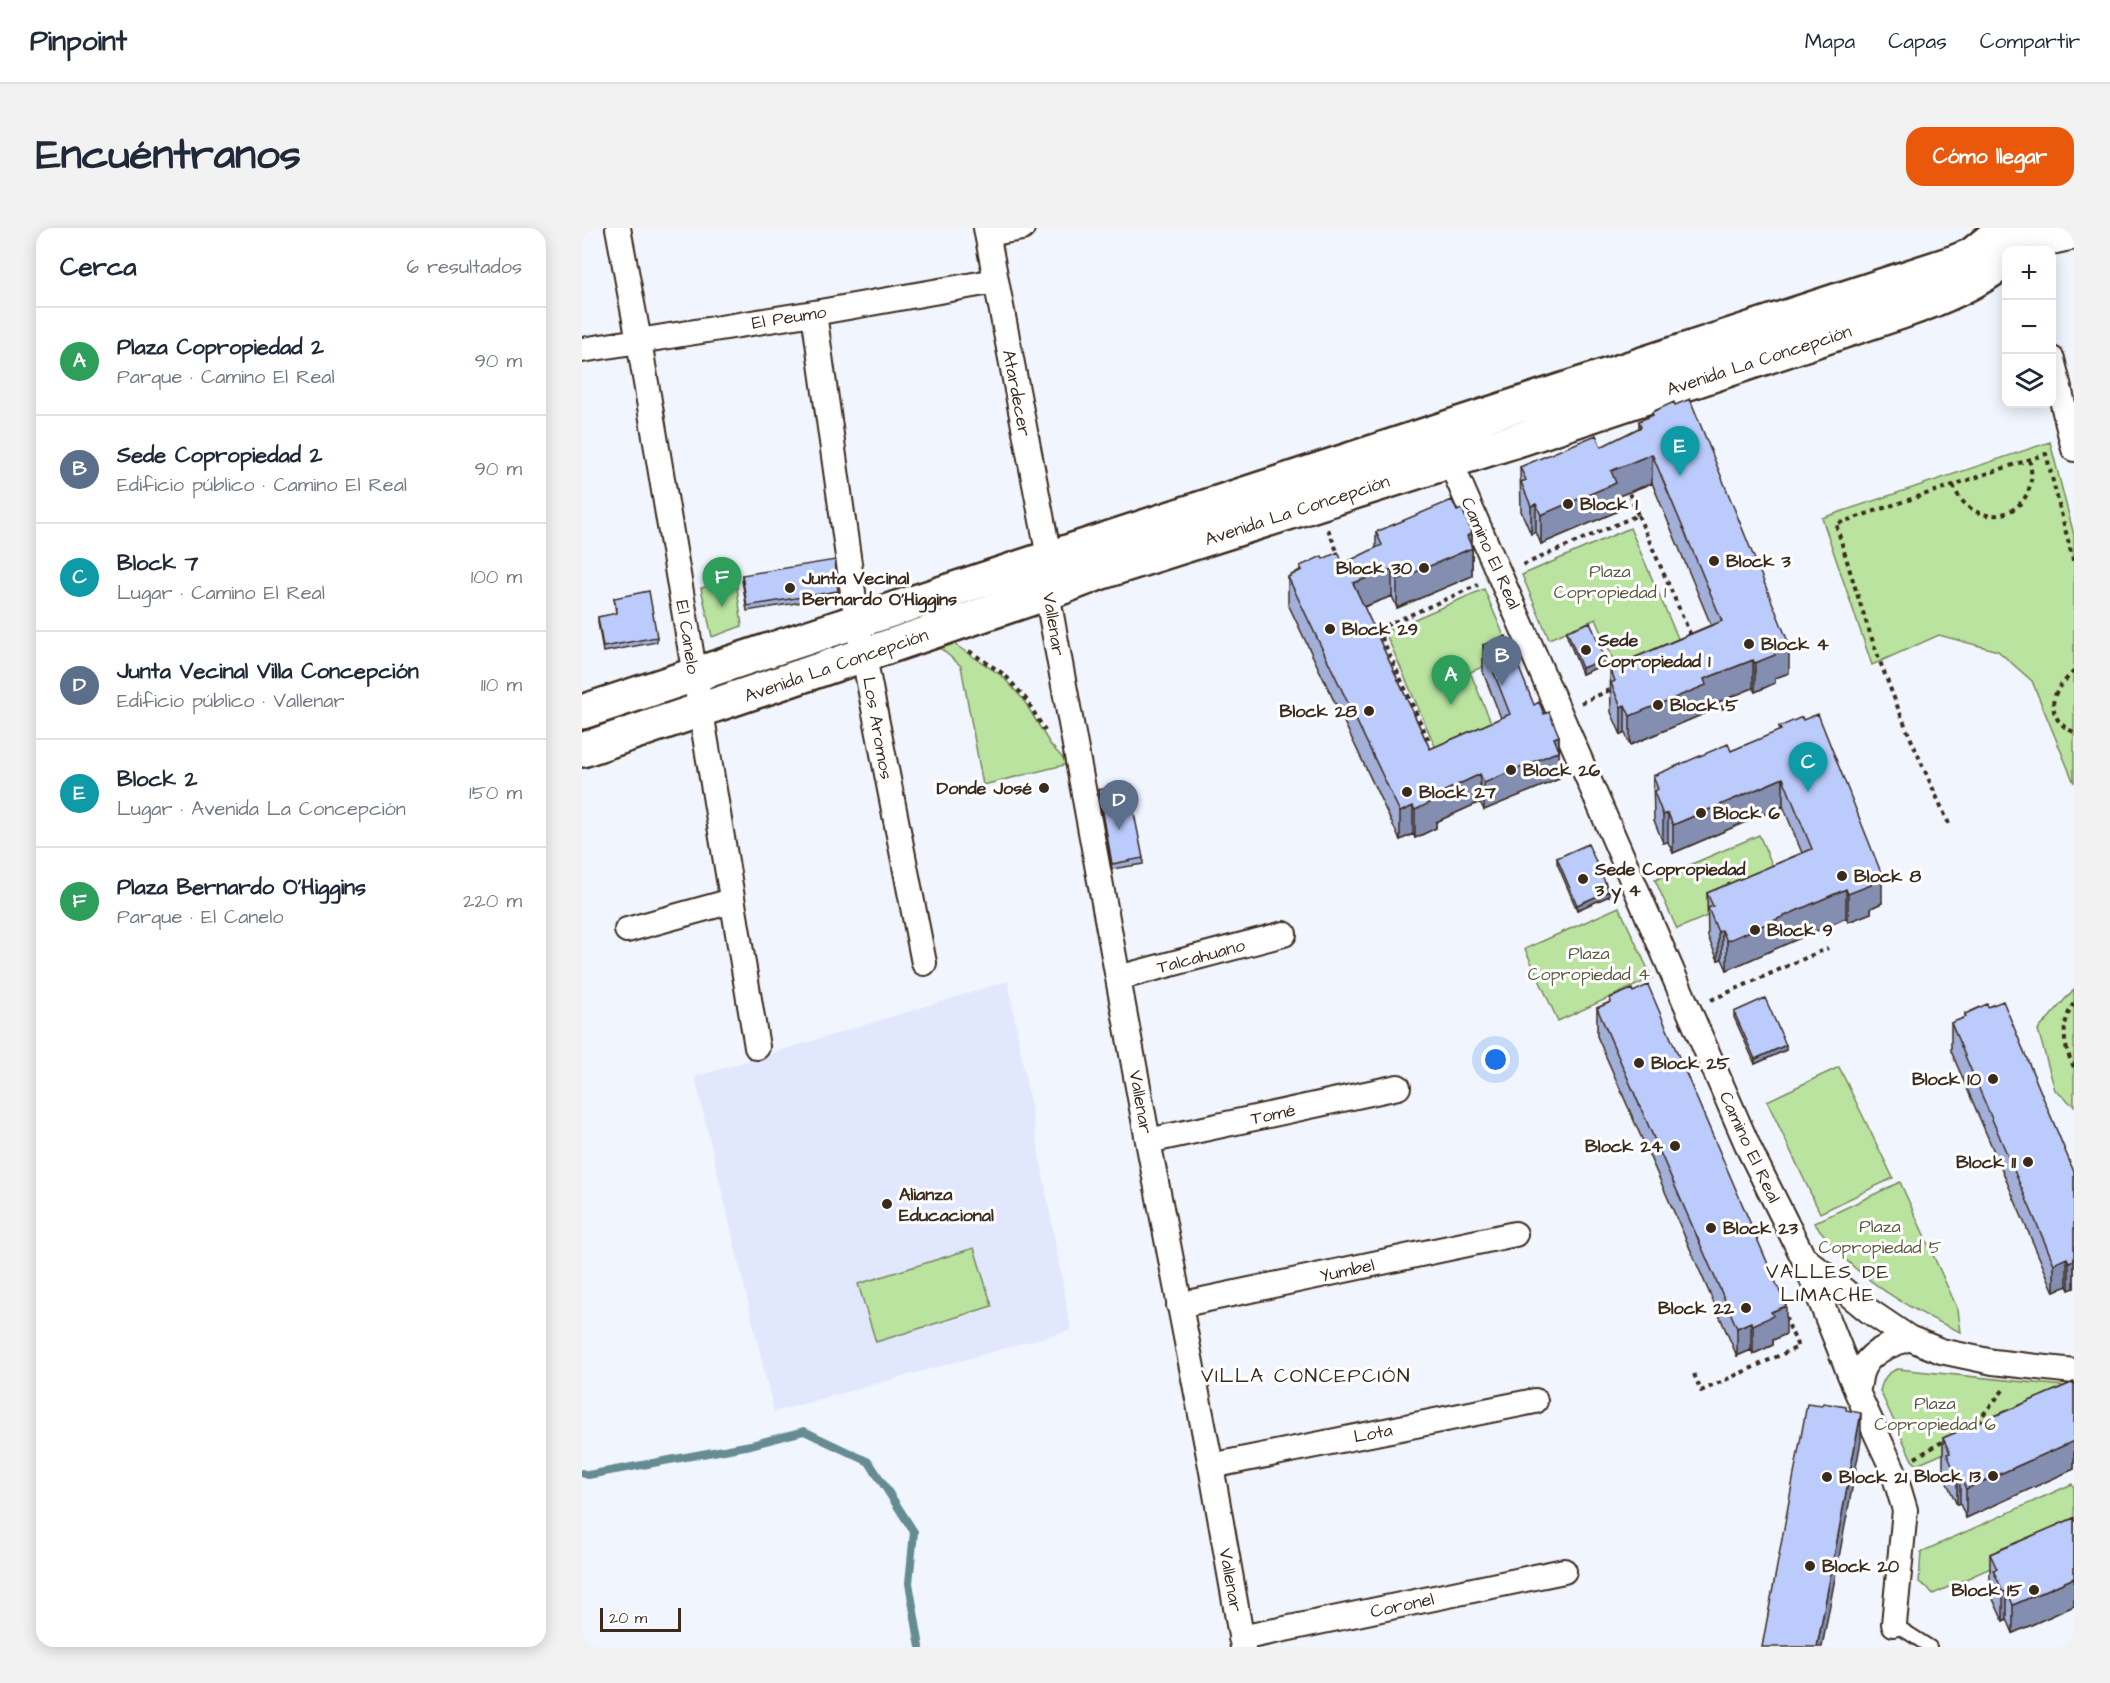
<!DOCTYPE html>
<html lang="es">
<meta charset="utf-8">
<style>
body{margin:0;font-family:"Architects Daughter",sans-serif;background:#f2f2f3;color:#1f2937}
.controls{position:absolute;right:18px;top:18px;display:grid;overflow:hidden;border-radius:12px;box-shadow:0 3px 15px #0003}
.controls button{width:54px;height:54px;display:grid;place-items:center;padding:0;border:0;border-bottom:2px solid #e0e1e3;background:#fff;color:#1f2937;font:30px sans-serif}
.scale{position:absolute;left:18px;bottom:15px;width:81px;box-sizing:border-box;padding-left:6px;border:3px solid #3b2a1e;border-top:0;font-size:16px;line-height:21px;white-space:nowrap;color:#3b2a1e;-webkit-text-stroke:4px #fff;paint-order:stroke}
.you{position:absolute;left:914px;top:832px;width:21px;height:21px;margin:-15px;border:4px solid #fff;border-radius:50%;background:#1a73e8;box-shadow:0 0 0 9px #1a73e833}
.badge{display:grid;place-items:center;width:39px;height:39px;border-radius:50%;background:#ea580c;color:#fff;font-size:20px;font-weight:700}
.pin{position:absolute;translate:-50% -50px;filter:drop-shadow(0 2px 3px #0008)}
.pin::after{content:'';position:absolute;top:32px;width:21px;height:18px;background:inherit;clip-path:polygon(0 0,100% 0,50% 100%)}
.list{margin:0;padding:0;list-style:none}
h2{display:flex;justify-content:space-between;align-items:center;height:78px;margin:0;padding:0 24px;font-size:26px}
h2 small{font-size:20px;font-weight:400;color:#747a83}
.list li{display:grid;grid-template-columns:39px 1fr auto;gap:18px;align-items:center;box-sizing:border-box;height:108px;padding:0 24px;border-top:2px solid #e0e1e3}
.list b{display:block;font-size:22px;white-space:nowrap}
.list p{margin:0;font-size:20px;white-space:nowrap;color:#747a83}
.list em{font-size:20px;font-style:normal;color:#747a83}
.icon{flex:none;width:33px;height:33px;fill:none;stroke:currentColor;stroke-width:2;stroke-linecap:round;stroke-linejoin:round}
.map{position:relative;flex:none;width:1492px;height:1419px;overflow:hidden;border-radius:18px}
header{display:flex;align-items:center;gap:36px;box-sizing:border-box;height:84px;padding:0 30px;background:#fff;border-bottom:2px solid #e0e1e3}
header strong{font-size:28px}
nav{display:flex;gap:33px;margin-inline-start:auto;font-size:21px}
.intro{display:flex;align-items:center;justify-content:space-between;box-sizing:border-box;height:144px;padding:0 36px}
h1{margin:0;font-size:42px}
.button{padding:15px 27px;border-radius:18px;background:#ea580c;color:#fff;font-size:21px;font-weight:700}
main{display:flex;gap:36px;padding:0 36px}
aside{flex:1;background:#fff;border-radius:18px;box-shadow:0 3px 15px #0003}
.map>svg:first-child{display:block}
.built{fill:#e1e8fd}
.green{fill:#b9e39f;stroke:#7a865e;stroke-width:1.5}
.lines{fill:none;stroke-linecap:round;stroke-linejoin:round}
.stream{stroke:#658c92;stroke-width:8}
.lane-casing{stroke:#3b2a1e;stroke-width:16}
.street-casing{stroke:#3b2a1e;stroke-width:28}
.secondary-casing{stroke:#3b2a1e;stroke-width:38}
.path{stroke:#3b2a1e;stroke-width:4;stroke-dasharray:4.5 4.5;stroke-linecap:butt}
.lane{stroke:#fff;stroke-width:12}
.street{stroke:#fff;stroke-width:24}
.secondary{stroke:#fff;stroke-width:33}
.wall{fill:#a1afd9;stroke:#3b2a1e;stroke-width:1.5}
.shaded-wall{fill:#838eb0;stroke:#3b2a1e;stroke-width:1.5}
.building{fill:#bbcbfc;stroke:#3b2a1e;stroke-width:1.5}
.poi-dot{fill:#3b2a1e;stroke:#fff;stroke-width:2}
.labels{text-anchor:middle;stroke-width:6;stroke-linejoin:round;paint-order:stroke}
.street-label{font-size:18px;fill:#3b2a1e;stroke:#fff}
.poi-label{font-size:18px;font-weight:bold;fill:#3b2a1e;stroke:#fff;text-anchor:start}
.park-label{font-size:18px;fill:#5a583e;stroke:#fff}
.neighbourhood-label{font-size:20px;letter-spacing:1.5px;fill:#3b2a1e;stroke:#fff}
</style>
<header>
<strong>Pinpoint</strong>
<nav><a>Mapa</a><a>Capas</a><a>Compartir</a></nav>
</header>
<div class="intro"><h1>Encuéntranos</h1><a class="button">Cómo llegar</a></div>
<main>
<aside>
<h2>Cerca<small>6 resultados</small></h2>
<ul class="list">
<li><span class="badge" style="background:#2e9e5b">A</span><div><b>Plaza Copropiedad 2</b><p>Parque · Camino El Real</p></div><em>90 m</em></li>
<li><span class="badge" style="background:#5c6f8a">B</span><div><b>Sede Copropiedad 2</b><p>Edificio público · Camino El Real</p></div><em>90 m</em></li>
<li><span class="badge" style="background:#0f9aa8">C</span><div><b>Block 7</b><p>Lugar · Camino El Real</p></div><em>100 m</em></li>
<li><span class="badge" style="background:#5c6f8a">D</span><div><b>Junta Vecinal Villa Concepción</b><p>Edificio público · Vallenar</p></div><em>110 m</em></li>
<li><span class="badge" style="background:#0f9aa8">E</span><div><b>Block 2</b><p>Lugar · Avenida La Concepción</p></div><em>150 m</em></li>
<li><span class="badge" style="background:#2e9e5b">F</span><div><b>Plaza Bernardo O'Higgins</b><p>Parque · El Canelo</p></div><em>220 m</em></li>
</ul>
</aside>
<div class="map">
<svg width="1492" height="1419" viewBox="0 0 1492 1419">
<rect width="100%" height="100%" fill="#f1f5fe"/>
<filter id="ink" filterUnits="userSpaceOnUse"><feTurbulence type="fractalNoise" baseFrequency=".0167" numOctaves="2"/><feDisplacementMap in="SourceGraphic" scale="12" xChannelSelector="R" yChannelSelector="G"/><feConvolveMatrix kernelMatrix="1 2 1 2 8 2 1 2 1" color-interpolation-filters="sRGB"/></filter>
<g filter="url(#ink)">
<path class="built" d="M 426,753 L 489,1102 L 192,1184 L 113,849 Z"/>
<path class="green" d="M 1468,214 L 1492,307 L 1492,555 L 1450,453 L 1416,423 L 1357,407 L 1290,437 L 1240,290 Z
M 1048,300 L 1102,424 L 1039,450 L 1014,391 L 967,411 L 940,347 Z
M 154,352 L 160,398 L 130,409 L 119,360 Z
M 902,361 L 930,427 L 888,444 L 916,511 L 860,534 L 803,404 Z
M 366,412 L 420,448 L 441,471 L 468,516 L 486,536 L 401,557 L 379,438 L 358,420 Z
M 1177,607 L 1199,656 L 1095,701 L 1073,652 Z
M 1037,679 L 1070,750 L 976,793 L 943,721 Z
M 1492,761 L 1492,878 L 1473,862 L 1456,802 Z
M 1257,839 L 1311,950 L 1238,985 L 1185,873 Z
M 1318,954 L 1376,1082 L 1379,1104 C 1337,1086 1295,1062 1262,1030 C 1252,1019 1242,1007 1232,995 Z
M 392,1020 L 410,1078 L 294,1114 L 276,1056 Z
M 1316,1141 L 1492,1159 L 1492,1168 L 1335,1237 L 1330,1232 L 1298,1163 C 1301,1151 1304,1145 1316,1141 Z
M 1490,1256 L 1492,1260 L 1492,1302 L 1351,1366 L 1346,1360 L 1337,1354 L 1339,1324 Z"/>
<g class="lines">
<path class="stream" d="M 0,1245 L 6,1247 L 169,1217 L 222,1203 L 287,1234 L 332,1304 L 327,1355 L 338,1419"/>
<g class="lane-casing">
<path id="lane" d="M 1312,1396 L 1348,1419"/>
</g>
<g class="street-casing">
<path id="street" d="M 36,0 L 57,113 L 175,819
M 404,0 L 467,329 L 465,365 L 566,913 L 629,1238 L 661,1419
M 405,6 L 440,0
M 1438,22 L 1438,21 L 1492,9
M 232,85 L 275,393 L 342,735
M 0,122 L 232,85 L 414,53
M 1470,131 L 1492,221
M 868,233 L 1168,923 L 1221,1029 L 1287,1083 L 1327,1110 L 1359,1123 L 1411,1134 L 1492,1143
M 45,702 L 150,673
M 536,750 L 702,706
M 566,913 L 816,859
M 1222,1031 L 1275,1164 L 1311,1242 L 1323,1282 L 1312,1396
M 597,1077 L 933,1006
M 1275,1164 C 1277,1158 1277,1152 1279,1145 C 1285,1124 1308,1117 1327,1110
M 629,1238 L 953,1173
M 659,1410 L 982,1343"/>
</g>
<g class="secondary-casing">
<path id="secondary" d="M 1436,22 L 1459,0
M 0,484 C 457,332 915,184 1373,34 L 1390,27 L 1423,0
M 0,522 L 465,365 L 517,345 L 929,214 L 1319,84 C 1355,72 1394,55 1424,32"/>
</g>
<path class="path" d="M 1371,257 C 1392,311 1463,287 1447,231
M 1056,287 L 1110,410
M 746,301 L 757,328
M 941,337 L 1056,287 L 1045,260
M 387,423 L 423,447 L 444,471 L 463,503
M 1492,443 C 1486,450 1477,457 1474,465 C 1466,482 1476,498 1492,504
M 1136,469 L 1143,484
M 999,475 L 1030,461
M 840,515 L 847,513 L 798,406 L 803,398 L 896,357
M 1367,596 C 1346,550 1325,504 1307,457 C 1286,404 1270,350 1254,296 L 1464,226 L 1492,336
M 1129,772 L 1246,720
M 1492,775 C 1478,796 1481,818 1492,839
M 1112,1146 L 1119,1163 L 1216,1119 L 1203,1088
M 1380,1203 L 1395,1194 L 1423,1160
M 1333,1230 L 1365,1211"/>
<use href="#lane" class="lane"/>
<use href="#street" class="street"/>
<use href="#secondary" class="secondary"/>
</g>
<path class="wall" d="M 1070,184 L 1207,445 L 1193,450 L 1193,455 L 1173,464 L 1171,460 L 1124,479 L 1124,485 L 1048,517 L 1043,505 L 1039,507 L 1029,484 L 1028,440 L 1129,397 L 1070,255 L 1034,269 L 1034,284 L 959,316 L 954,304 L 949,306 L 939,283 L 938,239 L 1019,219 L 1057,200 L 1057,193 L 1070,187 Z
M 875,283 L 890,305 L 890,348 L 815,380 L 810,368 L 782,379 L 848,521 L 919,490 L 901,444 L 901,417 L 952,477 L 962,486 L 977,508 L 977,551 L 902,582 L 898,574 L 854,594 L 854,600 L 833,610 L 831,606 L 818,612 L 706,376 L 706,349 L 718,342 L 718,338 L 741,331 L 761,336 L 794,320 L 794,304 Z
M 160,347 L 256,363 L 256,368 L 165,383 L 160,352 Z
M 32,370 L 75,409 L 75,414 L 21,424 L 16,394 L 16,389 L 34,386 Z
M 985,403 L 1023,436 L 1000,446 L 985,408 Z
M 1197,499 L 1300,675 L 1289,680 L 1289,685 L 1266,694 L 1264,690 L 1145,742 L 1140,731 L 1136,732 L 1126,709 L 1125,665 L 1220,625 L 1201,578 L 1091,625 L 1086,614 L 1081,615 L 1072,592 L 1071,548 L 1149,523 L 1197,503 Z
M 517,562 L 561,630 L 561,636 L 530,641 L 517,567 Z
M 975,630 L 1027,668 L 995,682 L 975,635 Z
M 1028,770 L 1204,1106 L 1191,1112 L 1191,1117 L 1171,1126 L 1169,1122 L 1155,1128 L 1015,808 L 1015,780 L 1028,774 Z
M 1152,784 L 1204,822 L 1173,836 L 1152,789 Z
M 1383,786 L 1492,944 L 1492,1060 L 1487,1062 L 1485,1058 L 1472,1064 L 1369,823 L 1369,795 L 1383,790 Z
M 1492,1154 L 1492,1241 L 1384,1290 L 1378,1276 L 1375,1277 L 1365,1255 L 1365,1247 L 1361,1239 L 1361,1210 Z
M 1492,1290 L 1492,1378 L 1431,1405 L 1425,1391 L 1421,1393 L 1411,1371 L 1411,1363 L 1408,1355 L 1408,1326 Z"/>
<path class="shaded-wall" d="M 1070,226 L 1070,255 L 1034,269 L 1034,284 L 959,316 L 959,287 L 1029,243 Z
M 954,276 L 954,304 L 949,306 L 949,278 Z
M 890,305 L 890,348 L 815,380 L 815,352 L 885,308 Z
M 810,341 L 810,368 L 771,383 L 771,355 Z
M 1207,416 L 1207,445 L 1193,450 L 1193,455 L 1173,464 L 1173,435 L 1191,422 Z
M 1023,431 L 1023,436 L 1000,446 L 1000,440 Z
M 1171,432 L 1171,460 L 1124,479 L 1124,485 L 1048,517 L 1048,488 L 1122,451 Z
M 1043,477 L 1043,505 L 1039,507 L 1039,479 Z
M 977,508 L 977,551 L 902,582 L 902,555 L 972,510 Z
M 898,546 L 898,574 L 854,594 L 854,600 L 833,610 L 833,582 L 852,568 Z
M 1201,550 L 1201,578 L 1091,625 L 1091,597 Z
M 831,578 L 831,606 L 818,612 L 818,584 Z
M 1086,585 L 1086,614 L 1081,615 L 1081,587 Z
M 1300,647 L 1300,675 L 1289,680 L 1289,685 L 1266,694 L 1266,666 L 1287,652 Z
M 1264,661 L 1264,690 L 1145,742 L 1145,713 Z
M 1027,663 L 1027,668 L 995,682 L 995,677 Z
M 1140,702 L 1140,731 L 1136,732 L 1136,704 Z
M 1204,817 L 1204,822 L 1173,836 L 1173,831 Z
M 1485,1030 L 1485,1058 L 1472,1064 L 1472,1036 Z
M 1492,1032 L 1492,1060 L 1487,1062 L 1487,1034 Z
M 1204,1078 L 1204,1106 L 1191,1112 L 1191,1117 L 1171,1126 L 1171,1097 L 1189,1084 Z
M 1169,1094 L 1169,1122 L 1155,1128 L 1155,1100 Z
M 1279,1185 L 1279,1213 L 1240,1419 L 1235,1419 Z
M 1492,1213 L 1492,1241 L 1384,1290 L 1384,1261 Z
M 1378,1247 L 1378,1276 L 1375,1277 L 1375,1249 Z
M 1492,1350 L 1492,1378 L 1431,1405 L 1431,1377 Z
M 1425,1363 L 1425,1391 L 1421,1393 L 1421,1364 Z"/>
<path class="building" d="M 1108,171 L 1207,416 L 1191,422 L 1193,427 L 1173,435 L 1171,432 L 1122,451 L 1124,457 L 1048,488 L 1043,477 L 1039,479 L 1029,455 L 1033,453 L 1028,440 L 1140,393 L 1070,226 L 1029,243 L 1034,255 L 959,287 L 954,276 L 949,278 L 939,254 L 944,252 L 938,239 L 1014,207 L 1019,219 L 1059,199 L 1057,193 L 1071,187 L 1070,184 L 1092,174 L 1093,177 Z
M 870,272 L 875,283 L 880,281 L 890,305 L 885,308 L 890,320 L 815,352 L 810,341 L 771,355 L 848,521 L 928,486 L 901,417 L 924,408 L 952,477 L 957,474 L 962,486 L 967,484 L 977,508 L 972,510 L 977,523 L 902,555 L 898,546 L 852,568 L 854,572 L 833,582 L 831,578 L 818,584 L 706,349 L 720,342 L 718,338 L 740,328 L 741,331 L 756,324 L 761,336 L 800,317 L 794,304 Z
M 253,332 L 256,363 L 165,378 L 160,347 Z
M 67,363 L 75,409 L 21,419 L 16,389 L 35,385 L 32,370 Z
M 1008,394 L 1023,431 L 1000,440 L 985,403 Z
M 1236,486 L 1300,647 L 1287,652 L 1289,657 L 1266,666 L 1264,661 L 1145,713 L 1140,702 L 1136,704 L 1126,680 L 1131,678 L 1125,665 L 1230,621 L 1201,550 L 1091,597 L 1086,585 L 1081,587 L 1072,564 L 1076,561 L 1071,548 L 1146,516 L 1149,523 L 1199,502 L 1197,499 L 1220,489 L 1221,492 Z
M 546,555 L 561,630 L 530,636 L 517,562 Z
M 1006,616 L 1027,663 L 995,677 L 975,630 Z
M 1066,757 L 1204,1078 L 1189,1084 L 1191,1088 L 1171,1097 L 1169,1094 L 1155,1100 L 1015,780 L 1029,774 L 1028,770 L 1050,761 L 1051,764 Z
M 1183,770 L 1204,817 L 1173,831 L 1152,784 Z
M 1421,773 L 1492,944 L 1492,1032 L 1487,1034 L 1485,1030 L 1472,1036 L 1369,795 L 1384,789 L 1383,786 L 1405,776 L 1406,779 Z
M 1492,1154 L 1492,1213 L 1384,1261 L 1378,1247 L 1375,1249 L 1365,1226 L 1368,1225 L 1361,1210 Z
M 1241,1175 L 1264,1179 L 1264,1182 L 1279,1185 L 1235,1419 L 1180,1419 L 1225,1176 L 1240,1178 Z
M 1492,1290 L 1492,1350 L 1431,1377 L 1425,1363 L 1421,1364 L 1411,1342 L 1415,1341 L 1408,1326 Z"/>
</g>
<g class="poi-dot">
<circle cx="986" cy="276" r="6"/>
<circle cx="1132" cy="333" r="6"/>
<circle cx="842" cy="340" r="6"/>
<circle cx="208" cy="360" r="6"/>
<circle cx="748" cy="401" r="6"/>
<circle cx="1167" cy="416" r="6"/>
<circle cx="1004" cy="422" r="6"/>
<circle cx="1076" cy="477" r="6"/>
<circle cx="787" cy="483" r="6"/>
<circle cx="929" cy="542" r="6"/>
<circle cx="462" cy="560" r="6"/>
<circle cx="825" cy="564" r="6"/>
<circle cx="1119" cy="585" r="6"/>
<circle cx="1260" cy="648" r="6"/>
<circle cx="1001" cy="651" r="6"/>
<circle cx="1173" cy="702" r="6"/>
<circle cx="1057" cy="835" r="6"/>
<circle cx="1411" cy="851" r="6"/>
<circle cx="1093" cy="918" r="6"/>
<circle cx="1446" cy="934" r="6"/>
<circle cx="305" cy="976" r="6"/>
<circle cx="1129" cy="1000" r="6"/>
<circle cx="1164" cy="1080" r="6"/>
<circle cx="1411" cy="1248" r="6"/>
<circle cx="1245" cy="1249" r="6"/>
<circle cx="1228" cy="1338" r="6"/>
<circle cx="1452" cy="1362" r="6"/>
</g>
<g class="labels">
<g class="street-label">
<text transform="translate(207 89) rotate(-9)" y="6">El Peumo</text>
<text transform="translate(1177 132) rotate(-18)" y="6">Avenida La Concepción</text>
<text transform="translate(435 165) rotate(79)" y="6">Atardecer</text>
<text transform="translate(715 282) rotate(-18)" y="6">Avenida La Concepción</text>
<text transform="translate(909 325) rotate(66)" y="6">Camino El Real</text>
<text transform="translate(472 396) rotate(81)" y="6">Vallenar</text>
<text transform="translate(106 409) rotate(81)" y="6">El Canelo</text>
<text transform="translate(254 437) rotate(-19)" y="6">Avenida La Concepción</text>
<text transform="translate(296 500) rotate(80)" y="6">Los Aromos</text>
<text transform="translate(619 728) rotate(-15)" y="6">Talcahuano</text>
<text transform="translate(559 874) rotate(80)" y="6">Vallenar</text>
<text transform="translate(691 886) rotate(-12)" y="6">Tomé</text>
<text transform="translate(1168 919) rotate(65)" y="6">Camino El Real</text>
<text transform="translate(765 1042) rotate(-12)" y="6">Yumbel</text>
<text transform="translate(791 1205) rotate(-11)" y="6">Lota</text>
<text transform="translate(649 1352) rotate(80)" y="6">Vallenar</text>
<text transform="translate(820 1377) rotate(-12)" y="6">Coronel</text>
</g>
<g class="poi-label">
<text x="998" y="282">Block 1</text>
<text x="1144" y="339">Block 3</text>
<text x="830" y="346" text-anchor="end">Block 30</text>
<text x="220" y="356">Junta Vecinal<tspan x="220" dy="21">Bernardo O'Higgins</tspan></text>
<text x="760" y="407">Block 29</text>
<text x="1016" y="418">Sede<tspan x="1016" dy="21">Copropiedad 1</tspan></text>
<text x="1179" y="422">Block 4</text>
<text x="1088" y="483">Block 5</text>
<text x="775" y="489" text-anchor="end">Block 28</text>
<text x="941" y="548">Block 26</text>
<text x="450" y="566" text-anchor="end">Donde José</text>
<text x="837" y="570">Block 27</text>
<text x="1131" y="591">Block 6</text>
<text x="1013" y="647">Sede Copropiedad<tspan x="1013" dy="21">3 y 4</tspan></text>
<text x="1272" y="654">Block 8</text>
<text x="1185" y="708">Block 9</text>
<text x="1069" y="841">Block 25</text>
<text x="1399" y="857" text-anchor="end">Block 10</text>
<text x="1081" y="924" text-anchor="end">Block 24</text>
<text x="1434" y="940" text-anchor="end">Block 11</text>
<text x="317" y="972">Alianza<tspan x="317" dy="21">Educacional</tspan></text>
<text x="1141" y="1006">Block 23</text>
<text x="1152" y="1086" text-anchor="end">Block 22</text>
<text x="1399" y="1254" text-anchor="end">Block 13</text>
<text x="1257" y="1255">Block 21</text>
<text x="1240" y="1344">Block 20</text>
<text x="1440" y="1368" text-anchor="end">Block 15</text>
</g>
<g class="park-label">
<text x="1028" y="349">Plaza<tspan x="1028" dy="21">Copropiedad 1</tspan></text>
<text x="1007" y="731">Plaza<tspan x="1007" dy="21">Copropiedad 4</tspan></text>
<text x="1298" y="1004">Plaza<tspan x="1298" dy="21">Copropiedad 5</tspan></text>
<text x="1353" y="1181">Plaza<tspan x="1353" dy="21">Copropiedad 6</tspan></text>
</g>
<g class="neighbourhood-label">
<text x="1246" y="1050">VALLES DE<tspan x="1246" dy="23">LIMACHE</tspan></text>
<text x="724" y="1154">VILLA CONCEPCIÓN</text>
</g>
</g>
</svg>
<div class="controls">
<button>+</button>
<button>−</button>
<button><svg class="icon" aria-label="layers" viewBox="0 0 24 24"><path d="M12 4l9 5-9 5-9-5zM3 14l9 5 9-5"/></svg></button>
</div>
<div class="scale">20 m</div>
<div class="you"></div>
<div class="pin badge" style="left:869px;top:477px;background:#2e9e5b">A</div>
<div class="pin badge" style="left:920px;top:458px;background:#5c6f8a">B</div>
<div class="pin badge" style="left:1226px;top:564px;background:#0f9aa8">C</div>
<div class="pin badge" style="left:537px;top:602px;background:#5c6f8a">D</div>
<div class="pin badge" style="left:1098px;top:248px;background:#0f9aa8">E</div>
<div class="pin badge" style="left:140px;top:379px;background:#2e9e5b">F</div>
</div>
</main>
